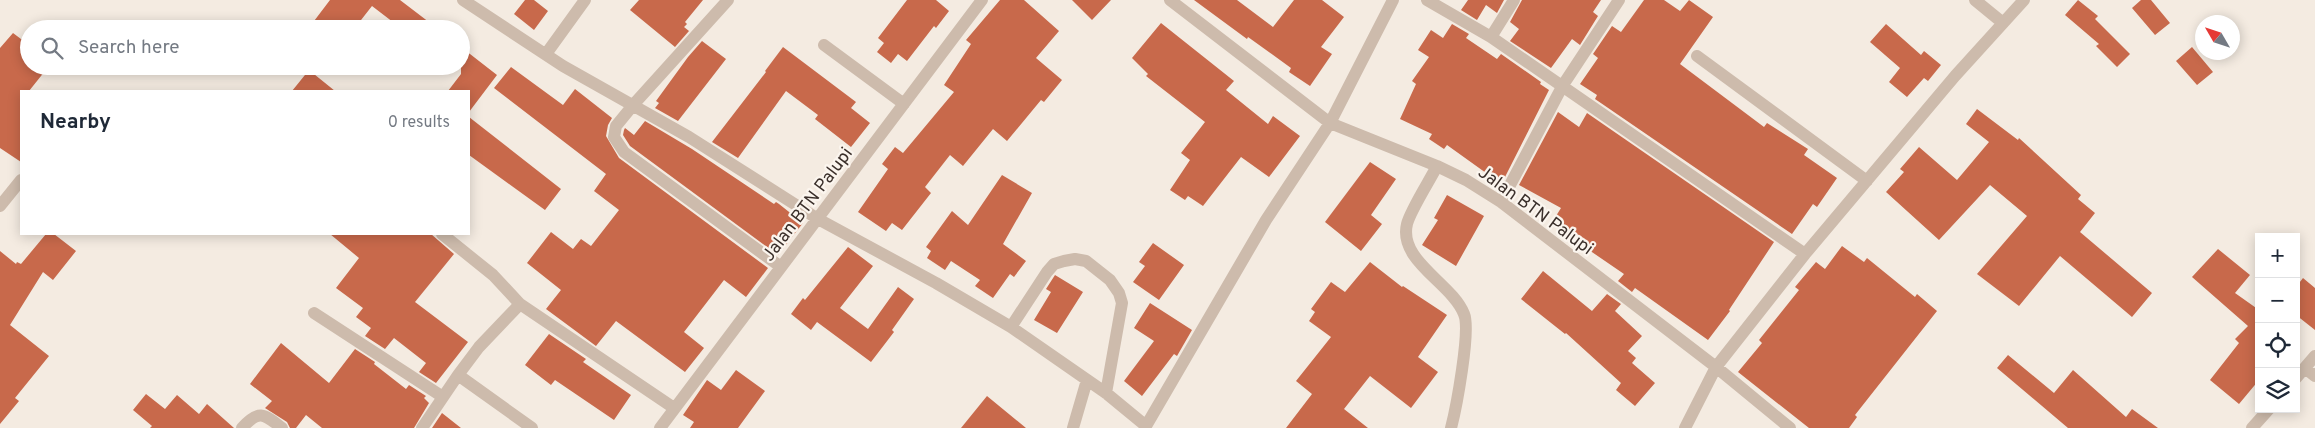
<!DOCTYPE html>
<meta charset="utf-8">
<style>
body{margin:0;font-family:Overpass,sans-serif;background:#f2f2f3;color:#1f2937}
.controls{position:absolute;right:15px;bottom:15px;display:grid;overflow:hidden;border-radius:0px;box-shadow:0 2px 12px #0003}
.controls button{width:45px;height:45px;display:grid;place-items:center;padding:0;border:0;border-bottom:1px solid #e0e1e3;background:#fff;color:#1f2937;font:25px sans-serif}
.compass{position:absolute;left:2195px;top:15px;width:45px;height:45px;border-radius:50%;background:#fff;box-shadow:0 2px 12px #0003;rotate:309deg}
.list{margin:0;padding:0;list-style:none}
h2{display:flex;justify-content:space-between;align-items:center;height:65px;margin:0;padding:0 20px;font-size:21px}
h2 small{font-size:16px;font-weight:400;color:#747a83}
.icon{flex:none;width:28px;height:28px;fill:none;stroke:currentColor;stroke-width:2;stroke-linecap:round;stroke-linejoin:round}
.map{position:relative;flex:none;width:2315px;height:428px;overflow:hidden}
.search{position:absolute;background:#fff;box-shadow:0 2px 12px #0003;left:20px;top:20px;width:450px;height:55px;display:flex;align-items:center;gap:12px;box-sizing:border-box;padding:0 18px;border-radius:28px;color:#747a83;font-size:19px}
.panel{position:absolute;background:#fff;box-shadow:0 2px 12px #0003;left:20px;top:90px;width:450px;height:145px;border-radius:0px}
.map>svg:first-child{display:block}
.building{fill:#c8694b}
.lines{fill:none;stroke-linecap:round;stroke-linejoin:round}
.minor{stroke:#cdbbac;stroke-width:12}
.labels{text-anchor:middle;stroke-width:4.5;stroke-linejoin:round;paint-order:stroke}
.street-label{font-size:18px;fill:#3b302b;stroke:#fbf5ee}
</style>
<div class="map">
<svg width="2315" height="428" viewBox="0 0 2315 428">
<rect width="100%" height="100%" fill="#f4ebe1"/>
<path class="building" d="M 330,0 L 400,0 L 438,29 L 402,29 L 372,6 L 354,29 L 308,29 Z
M 525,0 L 534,0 L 548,11 L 534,30 L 514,14 Z
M 639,0 L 703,0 L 685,22 L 687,24 L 684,27 L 689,31 L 675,47 L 630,10 Z
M 907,0 L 936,0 L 949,11 L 936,28 L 934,26 L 907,61 L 898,54 L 891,63 L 877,52 L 884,43 L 878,38 Z
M 1000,0 L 1024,0 L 1059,31 L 1036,58 L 1062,80 L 1044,102 L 1041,100 L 1007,141 L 993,129 L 963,166 L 950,155 L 925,187 L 931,193 L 902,230 L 892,223 L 886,231 L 858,212 L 888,169 L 882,164 L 895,147 L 903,153 L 954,92 L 944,85 L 971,44 L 966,40 Z
M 1072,0 L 1111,0 L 1092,20 Z
M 1194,0 L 1237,0 L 1273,27 L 1294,0 L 1322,0 L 1344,17 L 1321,47 L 1332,54 L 1310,86 L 1289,72 L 1291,68 L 1248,37 L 1247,39 Z
M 1468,0 L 1504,0 L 1497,13 L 1486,5 L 1477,20 L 1461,10 Z
M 1522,0 L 1601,0 L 1593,12 L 1598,16 L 1580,45 L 1572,39 L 1551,68 L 1510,41 L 1519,29 L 1510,22 Z
M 1644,0 L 1664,0 L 1680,11 L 1689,0 L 1713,17 L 1680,64 L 1764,127 L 1767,123 L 1808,149 L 1804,155 L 1837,178 L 1817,207 L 1813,204 L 1792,234 L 1595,99 L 1597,95 L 1580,84 L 1598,58 L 1593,54 L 1612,26 L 1621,32 Z
M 2078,0 L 2098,16 L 2095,19 L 2130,54 L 2117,67 L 2096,46 L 2099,44 L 2065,15 Z
M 2141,0 L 2151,0 L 2170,23 L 2155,35 L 2132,8 Z
M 1161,23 L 1234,81 L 1226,90 L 1268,124 L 1273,116 L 1300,136 L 1269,177 L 1241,157 L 1203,206 L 1188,196 L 1185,200 L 1170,190 L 1190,160 L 1181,153 L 1205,122 L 1146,76 L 1148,74 L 1132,58 Z
M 1452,24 L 1469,34 L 1466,38 L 1497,59 L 1501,54 L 1541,82 L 1540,84 L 1549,90 L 1505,177 L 1500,183 L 1447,145 L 1444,149 L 1429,139 L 1432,134 L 1400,119 L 1416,84 L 1412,81 L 1429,57 L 1418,50 L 1431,30 L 1443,38 Z
M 1886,24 L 1921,55 L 1924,51 L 1941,65 L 1928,81 L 1924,78 L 1907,97 L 1889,82 L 1900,68 L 1870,42 Z
M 13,33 L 29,45 L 29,66 L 49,66 L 29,91 L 21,91 L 21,162 L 0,148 L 0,48 Z
M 702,41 L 726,59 L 678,121 L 655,108 L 659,103 L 656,101 L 688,57 Z
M 461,47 L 497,75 L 469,112 L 469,91 L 448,91 L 461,74 Z
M 783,47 L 856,102 L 851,108 L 870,123 L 851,147 L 815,119 L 818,115 L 786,91 L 738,158 L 712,142 L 766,72 L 765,71 Z
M 2192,47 L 2213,72 L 2197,85 L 2176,61 Z
M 511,67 L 563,105 L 575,89 L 612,118 L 608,125 L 606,136 L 619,158 L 768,268 L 746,297 L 724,280 L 684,332 L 704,348 L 685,372 L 616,321 L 596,346 L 546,309 L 561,290 L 527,263 L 551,232 L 573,249 L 581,239 L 591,246 L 619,210 L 594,191 L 606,174 L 494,88 Z
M 309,70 L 335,91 L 292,91 Z
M 1977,109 L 2018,140 L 2019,138 L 2081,195 L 2078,199 L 2095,213 L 2080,232 L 2152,293 L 2132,317 L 2060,256 L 2019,306 L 1977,274 L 2027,216 L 1990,185 L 1939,240 L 1886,192 L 1904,172 L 1900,169 L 1919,147 L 1957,180 L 1989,142 L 1966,124 Z
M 1558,112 L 1579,127 L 1587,113 L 1774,242 L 1729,310 L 1730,311 L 1708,340 L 1635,288 L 1632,292 L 1618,281 L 1624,274 L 1551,224 L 1561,208 L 1519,185 Z
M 469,117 L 561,189 L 545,210 L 469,155 Z
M 645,121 L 692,149 L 774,204 L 776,202 L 779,204 L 803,223 L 778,255 L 630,146 L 623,135 L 624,130 L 625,128 L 634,135 Z
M 1370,162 L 1396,179 L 1371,215 L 1382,224 L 1361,251 L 1325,222 Z
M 1002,175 L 1032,193 L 1003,244 L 1026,261 L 1014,277 L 1010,274 L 993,298 L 975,286 L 980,280 L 951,261 L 945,270 L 927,258 L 931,251 L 926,247 L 952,211 L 968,225 Z
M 1447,195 L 1484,216 L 1456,266 L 1422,245 L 1438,220 L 1434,218 Z
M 46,234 L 54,234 L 76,251 L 53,280 L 43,272 L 10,325 L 49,356 L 15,398 L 19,401 L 0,424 L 0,251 L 16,264 L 17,262 L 21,264 Z
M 330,234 L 431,234 L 454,254 L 415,302 L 468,342 L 436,383 L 419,372 L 426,363 L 394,338 L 385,349 L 365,336 L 371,328 L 356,317 L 363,308 L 336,288 L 359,258 Z
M 1153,243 L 1184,265 L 1159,300 L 1133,282 L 1145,266 L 1139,262 Z
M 1842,246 L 1864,262 L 1867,258 L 1915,297 L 1917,294 L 1937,311 L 1855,415 L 1857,417 L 1849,428 L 1809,428 L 1738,372 L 1762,343 L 1759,340 L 1799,290 L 1795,287 L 1816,262 L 1825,269 Z
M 848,247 L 873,266 L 840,308 L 868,329 L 898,287 L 914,299 L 892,330 L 894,332 L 871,362 L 817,322 L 811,330 L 791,314 L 803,298 L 805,300 Z
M 2218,249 L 2250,275 L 2235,293 L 2259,310 L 2259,380 L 2239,404 L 2210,380 L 2239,343 L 2235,339 L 2248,326 L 2192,277 Z
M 1370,262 L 1402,287 L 1403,286 L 1447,315 L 1418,357 L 1438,372 L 1411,408 L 1370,376 L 1344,409 L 1368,428 L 1286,428 L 1312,394 L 1296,381 L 1331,337 L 1309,321 L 1315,312 L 1311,309 L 1331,282 L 1345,292 Z
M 1543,271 L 1592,311 L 1607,294 L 1621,304 L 1615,311 L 1642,336 L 1628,351 L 1636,358 L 1632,363 L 1655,383 L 1635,406 L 1616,390 L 1621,383 L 1566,333 L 1565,334 L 1521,299 Z
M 1055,275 L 1083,292 L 1057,333 L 1034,320 L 1051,292 L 1046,289 Z
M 2303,278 L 2315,288 L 2315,330 L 2296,315 L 2296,287 Z
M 1150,303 L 1192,330 L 1177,356 L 1174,354 L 1142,396 L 1124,381 L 1154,341 L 1134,328 Z
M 549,334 L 586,359 L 583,362 L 631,395 L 614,420 L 555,380 L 551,385 L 525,365 Z
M 281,343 L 329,383 L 355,349 L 375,362 L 374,364 L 406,389 L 409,385 L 426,396 L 424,398 L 429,403 L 414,428 L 322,428 L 306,415 L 296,428 L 290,428 L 287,422 L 265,408 L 272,401 L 250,384 Z
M 2008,355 L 2054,393 L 2073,370 L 2126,417 L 2132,409 L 2158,428 L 2068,428 L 1997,368 Z
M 736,370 L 765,391 L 738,428 L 690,428 L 694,422 L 683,415 L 707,380 L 721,390 Z
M 146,394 L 165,409 L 177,395 L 199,414 L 207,404 L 234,428 L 150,428 L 152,426 L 133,410 Z
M 987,396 L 1026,428 L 961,428 Z
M 442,413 L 461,428 L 432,428 Z"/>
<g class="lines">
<path class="minor" d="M 463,0 L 563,66 L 689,137 L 818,219 L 936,283 L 1011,327 L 1106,393 L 1146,426 L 1266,220 L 1330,123 L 1393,0
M 728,0 L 634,104 L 616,126 L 614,137 L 624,152 L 781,267
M 1170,0 L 1330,123 L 1437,166 L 1466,180 L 1501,202 L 1716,367 L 1790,428
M 1427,0 L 1491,37 L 1805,254
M 1975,0 L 2003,23
M 1491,37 L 1514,0
M 824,45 L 904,104
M 546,54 L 585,0
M 1697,56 L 1867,181
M 1437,166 C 1430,180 1410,211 1407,224 C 1398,261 1452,283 1464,314 C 1471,330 1456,409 1451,428
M 1501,202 L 1563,85 L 1619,0
M 0,206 L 21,180
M 442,234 L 493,275 L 520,304 L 674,408
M 520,304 L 479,347 L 458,375 L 532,428
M 314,313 L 443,397
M 1011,327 L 1047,272 L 1054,264 L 1064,261 L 1075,259 L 1086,261 L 1110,280 L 1119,293 L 1122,303 L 1106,393
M 2305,368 L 2315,376
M 2296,378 L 2315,356
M 242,428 C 259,409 264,414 282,428
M 422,428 L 458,375
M 660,428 L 982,0
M 1073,428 L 1087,380
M 1685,428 L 1716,367 L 1805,254 L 1955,76 L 2024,0
M 2252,428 L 2269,409"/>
</g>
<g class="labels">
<g class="street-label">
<text transform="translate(807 204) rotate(-53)" y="6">Jalan BTN Palupi</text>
<text transform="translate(1536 210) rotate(36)" y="6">Jalan BTN Palupi</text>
</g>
</g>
</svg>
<div class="controls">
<button>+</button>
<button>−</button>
<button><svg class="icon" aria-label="locate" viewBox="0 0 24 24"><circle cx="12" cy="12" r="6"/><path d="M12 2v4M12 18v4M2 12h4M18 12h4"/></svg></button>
<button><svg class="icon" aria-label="layers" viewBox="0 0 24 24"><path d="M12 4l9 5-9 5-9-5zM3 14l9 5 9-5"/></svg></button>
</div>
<svg class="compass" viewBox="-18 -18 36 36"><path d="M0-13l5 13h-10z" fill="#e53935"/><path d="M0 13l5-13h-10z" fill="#747a83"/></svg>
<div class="search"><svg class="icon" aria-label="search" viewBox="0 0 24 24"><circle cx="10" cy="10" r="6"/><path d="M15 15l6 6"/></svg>Search here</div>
<section class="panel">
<h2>Nearby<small>0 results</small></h2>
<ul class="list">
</ul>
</section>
</div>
